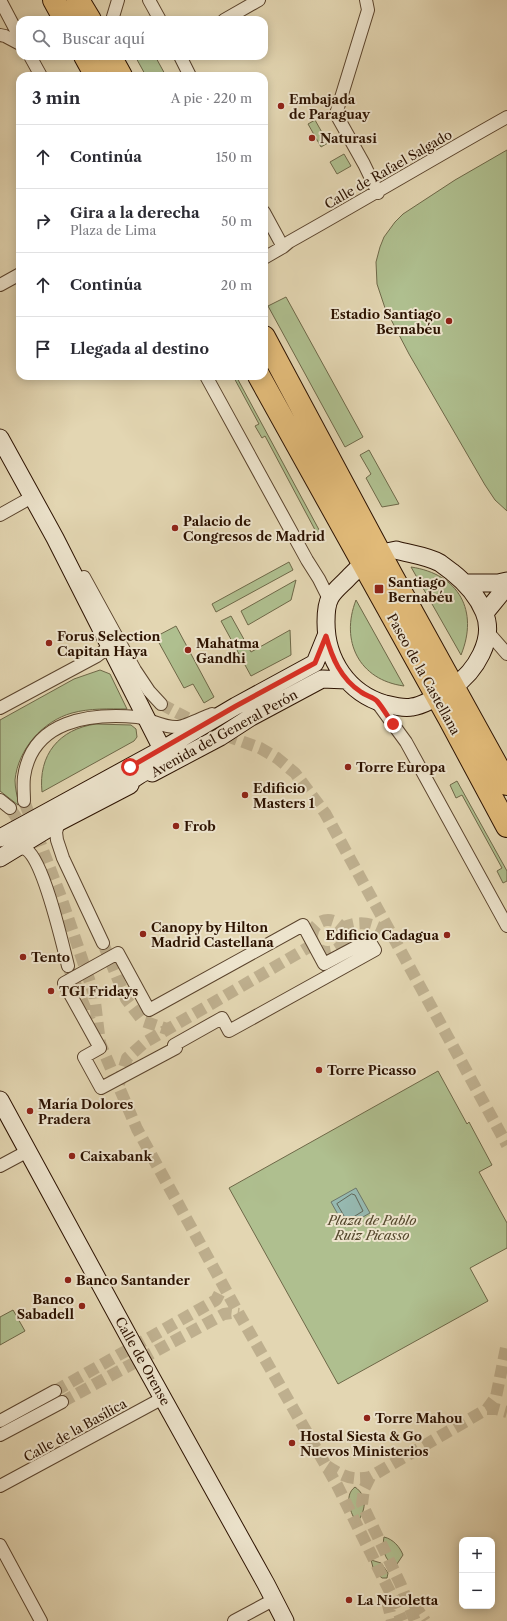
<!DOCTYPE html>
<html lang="es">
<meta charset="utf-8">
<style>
body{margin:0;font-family:"Libre Caslon Text",serif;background:#f7f7f7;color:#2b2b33}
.controls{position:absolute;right:12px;bottom:12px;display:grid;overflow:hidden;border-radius:8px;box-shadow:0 2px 10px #0003}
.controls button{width:36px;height:36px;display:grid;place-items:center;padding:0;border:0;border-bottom:1px solid #e1e1e2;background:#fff;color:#2b2b33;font:20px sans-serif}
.stop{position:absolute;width:12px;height:12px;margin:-9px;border:3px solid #d93025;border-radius:50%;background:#fff}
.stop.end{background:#d93025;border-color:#fff;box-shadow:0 1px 4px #0008}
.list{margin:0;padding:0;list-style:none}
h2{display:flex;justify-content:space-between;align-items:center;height:52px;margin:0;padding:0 16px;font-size:17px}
h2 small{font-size:13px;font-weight:400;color:#7c7c81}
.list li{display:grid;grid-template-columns:26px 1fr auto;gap:12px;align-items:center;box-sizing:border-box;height:64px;padding:0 16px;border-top:1px solid #e1e1e2}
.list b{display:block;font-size:15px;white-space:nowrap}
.list p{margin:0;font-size:13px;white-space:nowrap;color:#7c7c81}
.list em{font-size:13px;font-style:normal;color:#7c7c81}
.icon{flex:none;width:22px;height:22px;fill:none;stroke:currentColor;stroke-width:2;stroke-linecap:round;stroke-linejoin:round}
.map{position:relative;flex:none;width:507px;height:1621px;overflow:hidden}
.search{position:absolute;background:#fff;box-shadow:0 2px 10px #0003;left:16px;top:16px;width:252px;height:44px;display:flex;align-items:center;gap:10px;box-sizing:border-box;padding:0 14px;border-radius:12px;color:#7c7c81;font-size:15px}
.panel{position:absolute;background:#fff;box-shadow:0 2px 10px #0003;left:16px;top:72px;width:252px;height:308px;border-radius:12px}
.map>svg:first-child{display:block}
.green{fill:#afbf8f;stroke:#6e6848}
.water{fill:#96b9b1;stroke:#6c766a}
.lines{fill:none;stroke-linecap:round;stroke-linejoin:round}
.shore{stroke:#616658;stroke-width:1}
.street-tunnel{stroke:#beaf8e;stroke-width:12;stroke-dasharray:12 6;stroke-linecap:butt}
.street-casing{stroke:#5a432c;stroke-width:14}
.secondary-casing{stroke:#2c1200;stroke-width:19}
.highway-casing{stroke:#2c1200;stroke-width:24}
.street{stroke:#ede4cd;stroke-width:12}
.secondary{stroke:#ede4cd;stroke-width:17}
.highway{stroke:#e2bb79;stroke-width:22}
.route{stroke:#d93025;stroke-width:5}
.poi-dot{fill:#8f2418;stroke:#ede4cd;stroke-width:1.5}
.labels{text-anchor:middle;stroke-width:4;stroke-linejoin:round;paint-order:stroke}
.poi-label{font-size:13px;font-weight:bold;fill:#2c1200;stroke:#ede4cd;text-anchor:start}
.street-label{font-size:13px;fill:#2c1200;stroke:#ede4cd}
.park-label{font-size:13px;font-style:italic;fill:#53462b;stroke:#ede4cd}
</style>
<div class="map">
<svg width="507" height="1621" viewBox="0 0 507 1621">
<rect width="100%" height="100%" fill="#e3d6b2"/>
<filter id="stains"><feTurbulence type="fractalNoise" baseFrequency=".005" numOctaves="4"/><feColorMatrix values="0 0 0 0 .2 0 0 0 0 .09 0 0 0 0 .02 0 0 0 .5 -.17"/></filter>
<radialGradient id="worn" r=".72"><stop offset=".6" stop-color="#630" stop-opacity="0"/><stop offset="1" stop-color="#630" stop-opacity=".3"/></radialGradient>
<path class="green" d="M 135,56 L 155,56 L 166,76 L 146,76 Z
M 315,120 L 328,143 L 321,147 L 308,124 Z
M 507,150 L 507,511 L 495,500 L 485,485 L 409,354 L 385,308 L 377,284 L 376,262 L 380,247 L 384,237 L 395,222 L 403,214 L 455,180 Z
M 344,154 L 351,166 L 337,174 L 330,162 Z
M 286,297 L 363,437 L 345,447 L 268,306 Z
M 233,376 L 236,376 L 324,539 L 322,543 L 265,436 L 262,438 L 255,426 L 259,424 Z
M 369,450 L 399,504 L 382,507 L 366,478 L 371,474 L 360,455 Z
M 289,562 L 293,570 L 216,612 L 212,604 Z
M 411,567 C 459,574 479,611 461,655 Z
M 296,580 L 291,600 L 248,625 L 241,611 Z
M 356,600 L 404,686 C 359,680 340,641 356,600 Z
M 231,616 L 251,652 L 290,630 L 291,655 L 251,676 L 221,621 Z
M 176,626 L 214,697 L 204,703 L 193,684 L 184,688 L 158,641 L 157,636 Z
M 100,670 L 110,674 L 127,709 C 109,709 90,708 72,713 C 43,721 18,749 15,780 C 15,788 17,796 19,804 L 18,805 L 0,791 L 0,720 L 74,679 Z
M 96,724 L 131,725 L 136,729 L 137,737 L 134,741 L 42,792 C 38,755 59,729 96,724 Z
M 457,781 L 507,871 L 507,881 L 503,883 L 497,871 L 502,868 L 462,795 L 456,798 L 450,785 Z
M 438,1071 L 467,1124 L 469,1122 L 492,1165 L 479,1172 L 507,1223 L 507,1248 L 470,1268 L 488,1301 L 338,1384 L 229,1188 Z
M 13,1310 L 25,1331 L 0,1345 L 0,1317 Z
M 355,1487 C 369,1497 365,1511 357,1523 C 351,1514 343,1496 355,1487 Z
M 384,1537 C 393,1539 400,1547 403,1555 L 397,1564 C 384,1564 382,1547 384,1537 Z
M 371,1560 L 381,1563 L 388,1573 L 387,1578 L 382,1578 L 374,1571 Z"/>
<path class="water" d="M 356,1188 L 370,1213 L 345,1227 L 331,1202 Z"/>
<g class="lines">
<path class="shore" d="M 352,1194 L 355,1195 L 363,1211 L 347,1221 L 337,1204 Z"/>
<path class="street-tunnel" d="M 161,704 L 210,730 L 260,748 L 277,758 L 295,773 L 325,813 L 392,935
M 24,801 L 61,897 L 94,994 L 100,1043 L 137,1129 L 239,1314 L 337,1485 L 390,1592 L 402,1621
M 10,808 L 26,832
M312 936a16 16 0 1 1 32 0a16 16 0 1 1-32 0Z
M 342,928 C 362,919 374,924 392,935 L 507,1145
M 103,943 L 126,999 L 143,1021 L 167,1029
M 68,966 L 90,1020
M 119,1084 L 127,1058 L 144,1043 L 314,944
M 55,1391 L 216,1300 L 224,1285
M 62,1402 L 224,1314 L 231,1313 L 239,1314
M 487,1409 L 496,1409 L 507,1412
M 327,1466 C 342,1476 352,1481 370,1477 L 487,1409 L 496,1397 L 507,1343
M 370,1477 L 364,1489 L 362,1504 L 400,1583 L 415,1621
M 387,1601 L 392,1621
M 414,1604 L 425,1621"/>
<g class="street-casing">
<path id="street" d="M 0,0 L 20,38
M 149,0 L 160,20
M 366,0 L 368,10 L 336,114 L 364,164 L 378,193
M 112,20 L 118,0
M 224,20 L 259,0
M 0,35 L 5,36 L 20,44
M 30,56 L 41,76
M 180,56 L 190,76
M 264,212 L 283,247
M 264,258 L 283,247 L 289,242 C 362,201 434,158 507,117
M 0,285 L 20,274
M 206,376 L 307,560 L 319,579 L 329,599
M 0,515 L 32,497
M 84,577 L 135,670 L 149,691 L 161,704
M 487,631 L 507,654
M 376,701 L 406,742 L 507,926
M 0,708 L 97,656 L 109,647
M 0,800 L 10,808
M 24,801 C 24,793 23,785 24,777 C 32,720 90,713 137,717 C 151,719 163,728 178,727 C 184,727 204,717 212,714
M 59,822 L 56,832 L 57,840 L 63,858 L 103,943
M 18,847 C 21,848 24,848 27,850 C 44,863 62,942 68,966
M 303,925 L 324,964 L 369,940 L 375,950 L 229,1031 L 222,1018 L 174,1045 L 176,1048 L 101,1088 L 84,1057 L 100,1048 L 64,983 L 118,953 L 149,1010 Z
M 0,1166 L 28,1151
M 0,1421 L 55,1391
M 0,1435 L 62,1402
M 0,1486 L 163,1398
M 0,1545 L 41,1621
M 234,1621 L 275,1599"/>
</g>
<g class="secondary-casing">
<path id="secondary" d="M 0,438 L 55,538 L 162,749 C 161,766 147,769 135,778 C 130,781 125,786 120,790
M 396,550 C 410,554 428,556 440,563 C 444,566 448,569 452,572 C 466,583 477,595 484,612 C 496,639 475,672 453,687 C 441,694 426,705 412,707 C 404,709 393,706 385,704 C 348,693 326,660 326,622 C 326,615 326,605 330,598 C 334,590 344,583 350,576 C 366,560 373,554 396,550 Z
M 466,583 L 498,583 L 507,581
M 485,613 L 507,586
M 152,773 L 220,737 L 251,717 L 322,679 L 347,680
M 0,838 L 170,745 L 236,706 L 315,663 L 326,636
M 0,858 L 59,822 L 130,785
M 0,1100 L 136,1350 L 266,1584 L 285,1621"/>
</g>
<g class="highway-casing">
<path id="highway" d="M 54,0 L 65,20
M 78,0 L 90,20
M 85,56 L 96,76
M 110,56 L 121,76
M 264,337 L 392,576 L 507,784
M 259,376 L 449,718 L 507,826"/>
</g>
<use href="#street" class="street"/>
<use href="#secondary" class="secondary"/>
<use href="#highway" class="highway"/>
</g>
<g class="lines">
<path class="route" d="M 130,767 L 236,706 L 315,663 L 326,636 C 332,658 341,679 361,692 C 366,696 373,697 377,701 C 383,708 388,717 393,724"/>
</g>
<g class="poi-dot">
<circle cx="281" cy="106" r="4"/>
<circle cx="312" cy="138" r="4"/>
<circle cx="449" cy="321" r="4"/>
<circle cx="175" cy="528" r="4"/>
<rect x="374" y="584" width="10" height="10" rx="2"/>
<circle cx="49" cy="643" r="4"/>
<circle cx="188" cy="650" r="4"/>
<circle cx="348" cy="767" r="4"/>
<circle cx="245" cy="795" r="4"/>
<circle cx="176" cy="826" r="4"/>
<circle cx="143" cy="934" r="4"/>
<circle cx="447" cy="935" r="4"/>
<circle cx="23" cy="957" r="4"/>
<circle cx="51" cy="991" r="4"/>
<circle cx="319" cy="1070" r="4"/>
<circle cx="30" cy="1111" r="4"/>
<circle cx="72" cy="1156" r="4"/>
<circle cx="68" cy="1280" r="4"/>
<circle cx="82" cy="1306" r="4"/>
<circle cx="367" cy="1418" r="4"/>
<circle cx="292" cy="1443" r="4"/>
<circle cx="349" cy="1600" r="4"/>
</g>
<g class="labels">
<g class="poi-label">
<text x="289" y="104">Embajada<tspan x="289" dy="15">de Paraguay</tspan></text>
<text x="320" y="143">Naturasi</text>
<text x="441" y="319" text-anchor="end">Estadio Santiago<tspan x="441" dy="15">Bernabéu</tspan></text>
<text x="183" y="526">Palacio de<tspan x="183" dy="15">Congresos de Madrid</tspan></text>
<text x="388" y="587">Santiago<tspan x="388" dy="15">Bernabéu</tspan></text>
<text x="57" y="641">Forus Selection<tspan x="57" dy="15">Capitan Haya</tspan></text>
<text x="196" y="648">Mahatma<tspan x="196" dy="15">Gandhi</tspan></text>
<text x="356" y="772">Torre Europa</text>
<text x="253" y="793">Edificio<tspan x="253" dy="15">Masters 1</tspan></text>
<text x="184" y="831">Frob</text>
<text x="151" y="932">Canopy by Hilton<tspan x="151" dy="15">Madrid Castellana</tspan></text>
<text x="439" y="940" text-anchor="end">Edificio Cadagua</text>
<text x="31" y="962">Tento</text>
<text x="59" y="996">TGI Fridays</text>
<text x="327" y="1075">Torre Picasso</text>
<text x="38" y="1109">María Dolores<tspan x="38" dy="15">Pradera</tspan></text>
<text x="80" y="1161">Caixabank</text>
<text x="76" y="1285">Banco Santander</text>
<text x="74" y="1304" text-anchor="end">Banco<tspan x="74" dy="15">Sabadell</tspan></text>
<text x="375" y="1423">Torre Mahou</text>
<text x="300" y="1441">Hostal Siesta &amp; Go<tspan x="300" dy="15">Nuevos Ministerios</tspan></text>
<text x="357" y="1605">La Nicoletta</text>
</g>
<g class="street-label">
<text transform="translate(388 169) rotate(-30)" y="5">Calle de Rafael Salgado</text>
<text transform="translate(424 674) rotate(61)" y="5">Paseo de la Castellana</text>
<text transform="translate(224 733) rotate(-29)" y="5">Avenida del General Perón</text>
<text transform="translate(143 1361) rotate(61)" y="5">Calle de Orense</text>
<text transform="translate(75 1430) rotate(-29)" y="5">Calle de la Basílica</text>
</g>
<g class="park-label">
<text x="372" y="1225">Plaza de Pablo<tspan x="372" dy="15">Ruiz Picasso</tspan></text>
</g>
</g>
<rect width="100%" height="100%" filter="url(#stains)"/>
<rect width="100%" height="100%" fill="url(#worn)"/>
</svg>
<div class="controls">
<button>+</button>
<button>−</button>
</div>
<div class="stop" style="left:130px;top:767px"></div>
<div class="stop end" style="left:393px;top:724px"></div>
<div class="search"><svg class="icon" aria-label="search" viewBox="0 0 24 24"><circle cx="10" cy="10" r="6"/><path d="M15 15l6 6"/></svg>Buscar aquí</div>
<section class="panel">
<h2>3 min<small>A pie · 220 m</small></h2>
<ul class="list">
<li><svg class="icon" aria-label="ahead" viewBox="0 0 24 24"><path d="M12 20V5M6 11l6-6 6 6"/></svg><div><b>Continúa</b></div><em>150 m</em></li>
<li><svg class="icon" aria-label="right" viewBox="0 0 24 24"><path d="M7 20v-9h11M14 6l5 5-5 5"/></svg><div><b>Gira a la derecha</b><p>Plaza de Lima</p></div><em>50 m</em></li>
<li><svg class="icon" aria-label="ahead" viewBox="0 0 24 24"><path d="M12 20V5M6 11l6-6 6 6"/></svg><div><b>Continúa</b></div><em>20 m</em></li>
<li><svg class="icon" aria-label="arrive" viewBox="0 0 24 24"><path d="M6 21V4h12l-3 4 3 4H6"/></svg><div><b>Llegada al destino</b></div></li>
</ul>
</section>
</div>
